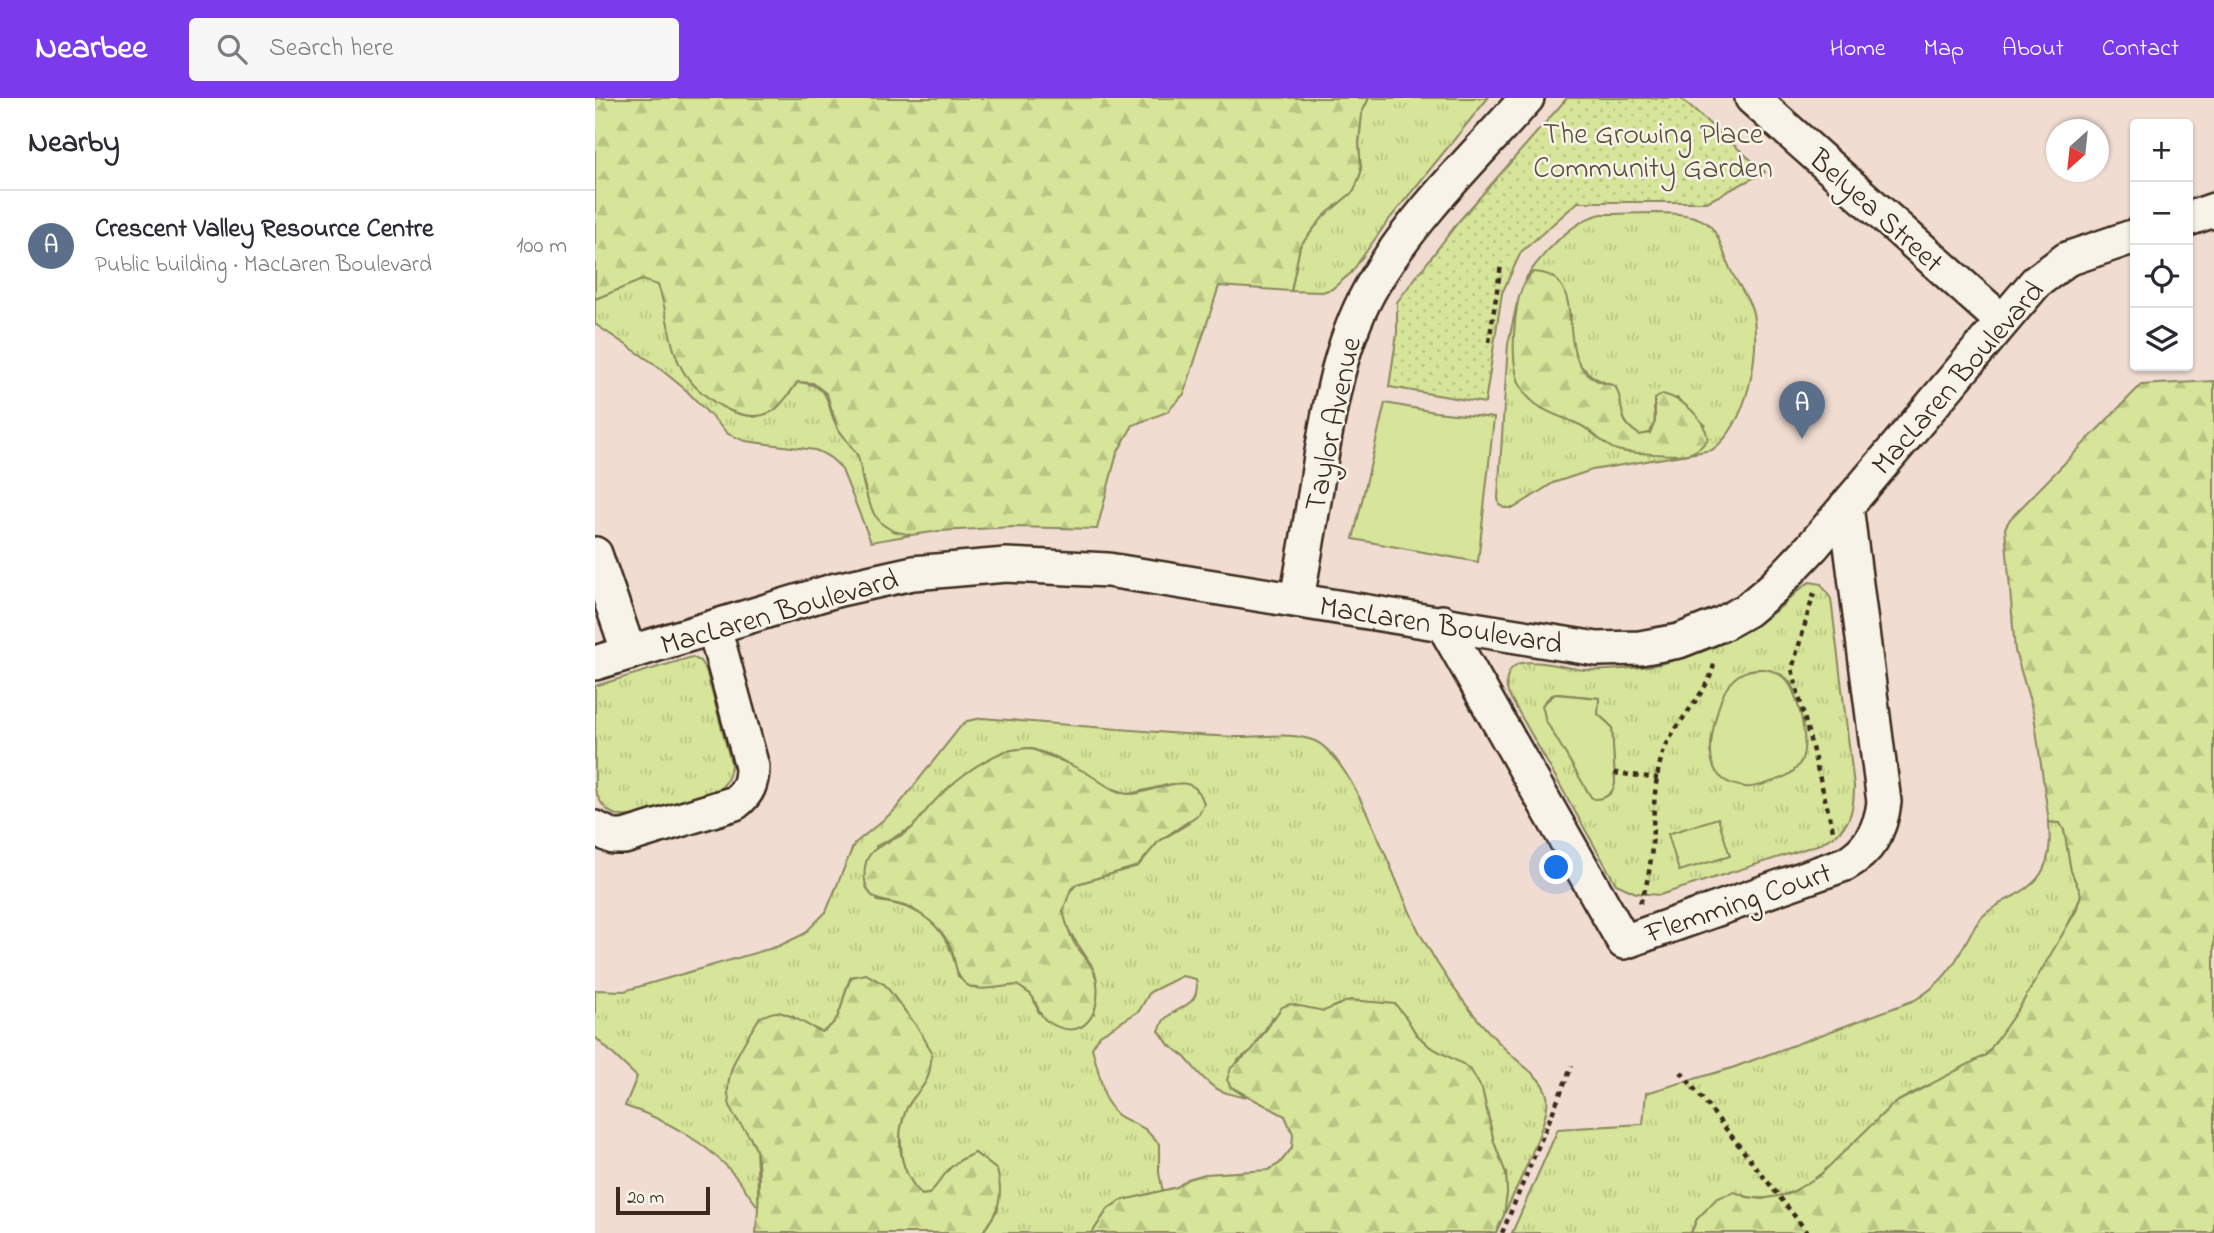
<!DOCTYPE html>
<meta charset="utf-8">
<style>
body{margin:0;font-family:"Indie Flower",sans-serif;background:#f7f7f7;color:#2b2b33}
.controls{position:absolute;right:21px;top:21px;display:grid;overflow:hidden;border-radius:7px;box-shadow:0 2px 5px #0004}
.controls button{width:63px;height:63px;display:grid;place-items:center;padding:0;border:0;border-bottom:2px solid #e1e1e2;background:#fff;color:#2b2b33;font:35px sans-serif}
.compass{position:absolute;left:1451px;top:21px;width:63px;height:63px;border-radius:50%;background:#fff;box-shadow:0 2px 5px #0004;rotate:207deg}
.scale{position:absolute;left:21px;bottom:18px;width:94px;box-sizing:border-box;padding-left:7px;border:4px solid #3b2a1e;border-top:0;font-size:19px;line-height:24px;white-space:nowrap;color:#3b2a1e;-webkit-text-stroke:5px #f7f3e8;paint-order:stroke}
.you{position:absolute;left:962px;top:770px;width:24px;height:24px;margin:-18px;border:5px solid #fff;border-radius:50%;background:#1a73e8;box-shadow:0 0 0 10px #1a73e833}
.badge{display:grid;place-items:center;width:46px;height:46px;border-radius:50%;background:#7c3aed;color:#fff;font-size:23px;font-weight:700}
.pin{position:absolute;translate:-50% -58px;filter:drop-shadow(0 2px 4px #0008)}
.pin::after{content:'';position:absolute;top:37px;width:24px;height:21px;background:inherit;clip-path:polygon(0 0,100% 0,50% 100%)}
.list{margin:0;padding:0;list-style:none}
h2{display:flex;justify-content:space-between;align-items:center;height:91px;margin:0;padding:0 28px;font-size:30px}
h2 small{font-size:23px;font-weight:400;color:#7c7c81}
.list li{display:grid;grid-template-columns:46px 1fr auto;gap:21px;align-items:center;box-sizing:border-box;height:112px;padding:0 28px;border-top:2px solid #e1e1e2}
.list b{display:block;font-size:26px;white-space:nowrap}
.list p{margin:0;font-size:23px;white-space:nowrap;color:#7c7c81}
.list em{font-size:23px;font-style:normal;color:#7c7c81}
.icon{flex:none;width:38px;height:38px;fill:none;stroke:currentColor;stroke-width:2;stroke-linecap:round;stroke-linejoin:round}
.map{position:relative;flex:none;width:1619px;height:1135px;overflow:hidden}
header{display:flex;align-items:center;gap:42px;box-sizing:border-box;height:98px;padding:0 35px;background:#7c3aed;color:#fff}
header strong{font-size:33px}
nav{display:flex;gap:38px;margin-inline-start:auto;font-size:24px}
.search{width:490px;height:63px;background:#f7f7f7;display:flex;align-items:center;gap:18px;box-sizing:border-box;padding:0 24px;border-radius:7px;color:#7c7c81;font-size:26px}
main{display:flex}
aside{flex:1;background:#fff}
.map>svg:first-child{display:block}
.grass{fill:url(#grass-tufts);stroke:#88885c;stroke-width:2;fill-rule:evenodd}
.forest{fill:url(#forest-firs);stroke:#88885c;stroke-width:2}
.park{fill:#d6e599;stroke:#88885c;stroke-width:2}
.garden{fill:url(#garden-dots);stroke:#88885c;stroke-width:2}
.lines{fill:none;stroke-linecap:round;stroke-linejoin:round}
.street-casing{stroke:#3b2a1e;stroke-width:38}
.path{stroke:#3b2a1e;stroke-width:4.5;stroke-dasharray:5 5;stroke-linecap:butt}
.street{stroke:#f7f3e8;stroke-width:33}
.labels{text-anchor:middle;stroke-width:5;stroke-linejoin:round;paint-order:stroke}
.park-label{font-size:30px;fill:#5a4f37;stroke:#f7f3e8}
.street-label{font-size:30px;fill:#3b2a1e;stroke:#f7f3e8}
</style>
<header>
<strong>Nearbee</strong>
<div class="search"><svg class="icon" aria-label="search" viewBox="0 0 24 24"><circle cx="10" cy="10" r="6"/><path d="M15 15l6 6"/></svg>Search here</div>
<nav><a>Home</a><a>Map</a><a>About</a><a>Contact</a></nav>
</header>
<main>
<aside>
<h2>Nearby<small></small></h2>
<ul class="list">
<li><span class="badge" style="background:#5c6f8a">A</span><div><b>Crescent Valley Resource Centre</b><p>Public building · MacLaren Boulevard</p></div><em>100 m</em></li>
</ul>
</aside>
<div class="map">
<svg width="1619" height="1135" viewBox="0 0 1619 1135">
<defs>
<pattern id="grass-tufts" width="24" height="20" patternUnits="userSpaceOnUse" patternTransform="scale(1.75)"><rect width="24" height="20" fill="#d6e599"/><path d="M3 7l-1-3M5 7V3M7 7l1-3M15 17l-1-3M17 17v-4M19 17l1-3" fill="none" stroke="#b9c583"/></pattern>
<pattern id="forest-firs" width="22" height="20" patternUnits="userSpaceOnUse" patternTransform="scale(1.75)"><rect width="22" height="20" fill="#d6e599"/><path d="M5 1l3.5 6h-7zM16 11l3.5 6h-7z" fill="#b9c583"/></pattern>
<pattern id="garden-dots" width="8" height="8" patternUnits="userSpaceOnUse" patternTransform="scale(1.75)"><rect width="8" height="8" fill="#d6e599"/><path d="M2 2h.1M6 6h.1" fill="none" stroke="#b9c583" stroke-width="1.8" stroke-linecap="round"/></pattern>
</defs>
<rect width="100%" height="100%" fill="#f0dcd1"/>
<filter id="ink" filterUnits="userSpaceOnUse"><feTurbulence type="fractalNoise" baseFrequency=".0143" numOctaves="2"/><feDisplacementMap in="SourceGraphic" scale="14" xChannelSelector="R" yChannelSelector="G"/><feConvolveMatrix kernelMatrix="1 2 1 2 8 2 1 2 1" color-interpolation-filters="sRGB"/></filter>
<g filter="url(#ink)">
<path class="grass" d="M 774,0 L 893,0 L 792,124 L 756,175 L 737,191 L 727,194 L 696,193 L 705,148 L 729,118 L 759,93 L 766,74 L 764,45 L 767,14 Z
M 1007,116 C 1033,117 1091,109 1112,125 C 1124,135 1128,154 1134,168 C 1140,184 1154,199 1158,215 C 1166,256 1152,327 1117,352 L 997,372 L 958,385 L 919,410 L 909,410 L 904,406 L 903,400 L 913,246 L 922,205 C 919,236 912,283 939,304 C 953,316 972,319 988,328 C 997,333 1006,341 1015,347 L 1110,327 L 1082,300 L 1059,310 L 1060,324 L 1055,335 L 1045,337 C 1022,323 1029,310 1020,288 C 983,277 972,256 976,217 L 938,175 L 929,183 C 945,158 978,121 1007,116 Z
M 47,181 L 63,187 L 70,206 L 76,238 L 136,313 L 160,319 L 180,312 L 203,284 C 241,288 228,307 244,332 C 250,341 260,348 263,358 C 266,365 266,373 267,380 C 274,412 283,428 316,437 L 276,444 L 247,372 C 240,362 232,356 220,352 L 150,343 L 133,336 L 91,292 L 58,265 L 0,226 L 0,201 Z
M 1215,484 L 1226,486 L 1236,501 L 1259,688 C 1259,720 1252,734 1222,747 L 1065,797 L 1041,795 L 1021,786 L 913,595 C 910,585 911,573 921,567 C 934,559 975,571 991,572 C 1003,573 1016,572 1028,571 C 1084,567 1137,546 1182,512 C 1193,504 1202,491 1215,484 ZM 1165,571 C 1177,572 1192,576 1198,589 C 1203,602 1205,646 1206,663 C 1197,679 1187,680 1169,684 C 1138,690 1124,688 1115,654 L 1154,572 ZM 964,596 L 1004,600 L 1003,616 L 1017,629 L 1020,685 L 949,604 L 957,597 Z
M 97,559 L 105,563 L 111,572 L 136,665 C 136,674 133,683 126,690 C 117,698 37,721 25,718 C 11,715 4,704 0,691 L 0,588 Z
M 387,620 C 471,626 556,635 641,639 C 666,640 695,633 720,643 C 762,662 803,798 828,841 C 853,886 884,928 922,962 C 933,972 949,982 952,998 C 957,1019 919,1095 909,1117 L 912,1095 L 911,1076 L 899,1044 L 887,991 L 848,956 L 835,949 L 821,936 L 812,921 L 800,906 L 777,905 L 729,914 L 712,910 L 678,919 L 657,952 L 643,962 L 636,989 L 651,999 C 616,995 610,982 588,957 C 584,953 578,951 574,947 C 571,943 568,937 564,933 C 566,929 567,925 569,922 C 580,908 607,910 601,881 L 587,878 L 555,894 L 544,913 L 505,937 L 497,950 L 511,1002 L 522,1017 L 550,1031 L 564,1046 L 564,1075 L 568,1094 L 525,1103 L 513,1111 L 497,1135 L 387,1135 L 403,1111 L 402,1072 L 380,1055 C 349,1068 354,1075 334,1096 L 327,1097 L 314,1084 L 307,1061 L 305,1033 L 311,1011 L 332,980 L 323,930 L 290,887 L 271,876 L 256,879 C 244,901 251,921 227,934 L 210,927 L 197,918 L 165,919 L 136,972 L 137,1014 L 149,1028 L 161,1051 L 164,1110 C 156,1100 149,1089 141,1079 C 115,1046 70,1021 30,1008 L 42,979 L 0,939 L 0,892 L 29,893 L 184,848 L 209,836 L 231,814 L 259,746 L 299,713 L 366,628 L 372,623 ZM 434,650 L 461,659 L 513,689 L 534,696 L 577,686 L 594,725 L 563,744 L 543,768 L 482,786 C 445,819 493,849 501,878 C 504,891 502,903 499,916 L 444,915 L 437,897 L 422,887 L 389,890 L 363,878 C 354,831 330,808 282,803 L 281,748 L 317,730 L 344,699 L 410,653 Z
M 1454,724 L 1465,725 C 1475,740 1471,755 1476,771 C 1478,779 1485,786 1486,795 C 1486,813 1405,946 1389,958 C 1362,979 1328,987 1300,1005 C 1291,1011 1284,1020 1277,1027 C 1240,1063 1197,1118 1140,1095 L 1102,1121 L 1096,1135 L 917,1135 L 963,1031 L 1048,1026 L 1051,995 L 1137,970 L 1320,902 C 1340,890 1354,876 1365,855 C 1372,843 1378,828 1388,818 C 1406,800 1436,796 1448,772 C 1456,756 1455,741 1454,724 Z"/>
<path class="forest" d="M 0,0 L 774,0 L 767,14 L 764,45 L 766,74 L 759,93 L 729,118 L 705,148 L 696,193 L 624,188 L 589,296 L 572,314 L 538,327 L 522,355 L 502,431 L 418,429 L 345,433 L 316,437 L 298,433 L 287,426 L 279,416 L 272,399 L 263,358 L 242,329 L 232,296 L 218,285 L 203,284 C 196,293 187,307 178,313 C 147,330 102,298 87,271 C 73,246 73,213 63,187 L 47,182 L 0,201 Z
M 938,174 C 998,176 956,257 999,281 C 1005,285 1013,286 1020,288 C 1032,309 1019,322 1045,337 L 1055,335 L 1060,324 L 1060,301 L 1068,296 C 1089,302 1109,319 1113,341 C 1107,348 1102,354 1092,356 C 1084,358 1030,355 1022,352 C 1009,348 999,334 987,328 C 967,318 940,313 928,292 C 917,275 918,244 920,224 C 922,205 924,188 938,174 Z
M 1619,283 L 1619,1135 L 1096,1135 L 1102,1121 L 1122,1100 L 1140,1094 L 1152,1099 L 1167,1101 L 1194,1096 L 1224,1078 L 1298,1006 L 1391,957 L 1426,907 L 1481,813 L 1486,796 L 1476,773 L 1469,732 L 1465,725 L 1454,724 L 1439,617 L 1420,553 L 1410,430 L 1415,421 L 1546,287 Z
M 434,650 C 453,657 472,664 490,674 C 503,681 518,695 533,696 C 557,698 598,665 609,706 L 604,716 L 563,744 L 543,768 L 482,786 L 476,791 L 468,813 C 471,825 474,837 481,848 C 489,858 498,867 501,880 C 508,913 489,948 452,923 C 442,916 443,904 435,896 C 432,893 426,890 422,887 C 408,888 388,894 374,888 C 358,880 362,860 354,846 C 346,830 332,819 316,810 C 298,801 274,809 270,783 C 265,742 298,749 318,729 C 324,722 329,715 335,708 C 355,686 380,666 408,654 C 416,651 426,651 434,650 Z
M 271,876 L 290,887 L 323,930 L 337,954 C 336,962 336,973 332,981 C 327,992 316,1000 311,1012 C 299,1041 305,1075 327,1097 L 334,1096 C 354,1075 349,1068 380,1055 L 402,1072 C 409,1099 404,1113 387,1135 L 161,1135 C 163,1114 167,1068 160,1049 C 155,1035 143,1026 137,1013 C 123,980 148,946 165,919 C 169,918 176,914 181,914 C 194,914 214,929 227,934 C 251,921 244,900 257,879 Z
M 755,902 L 800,906 L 812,921 L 821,936 L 835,949 L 868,966 L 877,974 L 887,991 L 899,1044 L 911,1076 L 912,1095 L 909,1117 L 901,1135 L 497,1135 L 513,1111 L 525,1103 L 582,1089 L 593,1081 L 610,1076 L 673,1072 L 684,1066 L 697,1050 L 698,1036 L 690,1018 L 636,989 L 632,982 L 636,970 L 657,952 L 687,909 L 695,906 L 729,913 Z"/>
<path class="park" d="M 790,305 L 840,314 L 899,320 L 883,464 L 758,441 Z
M 1170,571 C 1196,576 1200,595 1206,618 C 1213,650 1213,674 1176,684 C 1167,687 1159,690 1150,689 C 1110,684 1113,652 1120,623 C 1126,595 1136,569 1170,571 Z
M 960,596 L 1004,600 L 1003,616 L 1017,629 L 1020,685 C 1018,696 1011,701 999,701 L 996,699 L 951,623 L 947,607 Z
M 1123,720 L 1135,758 L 1084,773 L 1073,736 Z"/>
<path class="garden" d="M 972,0 L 1085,0 L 1170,74 L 1112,104 L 983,104 L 926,154 L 907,195 L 890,305 L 794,289 L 802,235 L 802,204 L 864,123 Z"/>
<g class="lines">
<g class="street-casing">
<path id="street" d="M 1157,0 L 1407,223
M 1593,121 L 1619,112
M 0,456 L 34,555
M 702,501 C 710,456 718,411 725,365 C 736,302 746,239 780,183 C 820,116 880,59 932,0
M 847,524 L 1029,844 L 1250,766 C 1274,753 1286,731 1289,704 L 1251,408
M 0,565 L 241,492 L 318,475 L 411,467 L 513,472 L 1002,551 L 1045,550 L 1084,543 L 1127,526 L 1152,512 L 1179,489 L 1217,449 L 1441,184 L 1472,161 L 1540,138
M 0,730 L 18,739 L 29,739 L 140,705 C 153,695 157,685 157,669 L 119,529"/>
</g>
<path class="path" d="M 894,244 L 906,167
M 1219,495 L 1197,571 L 1239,736
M 1019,675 L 1063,680
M 1045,805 C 1065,758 1052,706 1067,658 C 1078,625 1116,592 1119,565
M 1086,974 L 1213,1135
M 907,1135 L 977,968"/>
<use href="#street" class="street"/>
</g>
</g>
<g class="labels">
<g class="park-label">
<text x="1058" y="45">The Growing Place<tspan x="1058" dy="34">Community Garden</tspan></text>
</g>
<g class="street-label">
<text transform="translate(1282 112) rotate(42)" y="10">Belyea Street</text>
<text transform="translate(1362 279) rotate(-49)" y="10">MacLaren Boulevard</text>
<text transform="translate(737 326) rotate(-78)" y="10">Taylor Avenue</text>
<text transform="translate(184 513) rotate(-16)" y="10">MacLaren Boulevard</text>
<text transform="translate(846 526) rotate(9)" y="10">MacLaren Boulevard</text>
<text transform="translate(1143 804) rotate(-19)" y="10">Flemming Court</text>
</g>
</g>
</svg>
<div class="controls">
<button>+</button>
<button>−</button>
<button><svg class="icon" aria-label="locate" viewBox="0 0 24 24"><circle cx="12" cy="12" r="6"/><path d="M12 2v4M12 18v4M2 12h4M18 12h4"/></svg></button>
<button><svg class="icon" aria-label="layers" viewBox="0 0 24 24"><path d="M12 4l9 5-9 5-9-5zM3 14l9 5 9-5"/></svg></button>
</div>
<svg class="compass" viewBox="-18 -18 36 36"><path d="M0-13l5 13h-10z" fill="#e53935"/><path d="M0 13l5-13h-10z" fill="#7c7c81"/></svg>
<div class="scale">20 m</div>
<div class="you"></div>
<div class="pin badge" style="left:1207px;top:341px;background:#5c6f8a">A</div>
</div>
</main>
